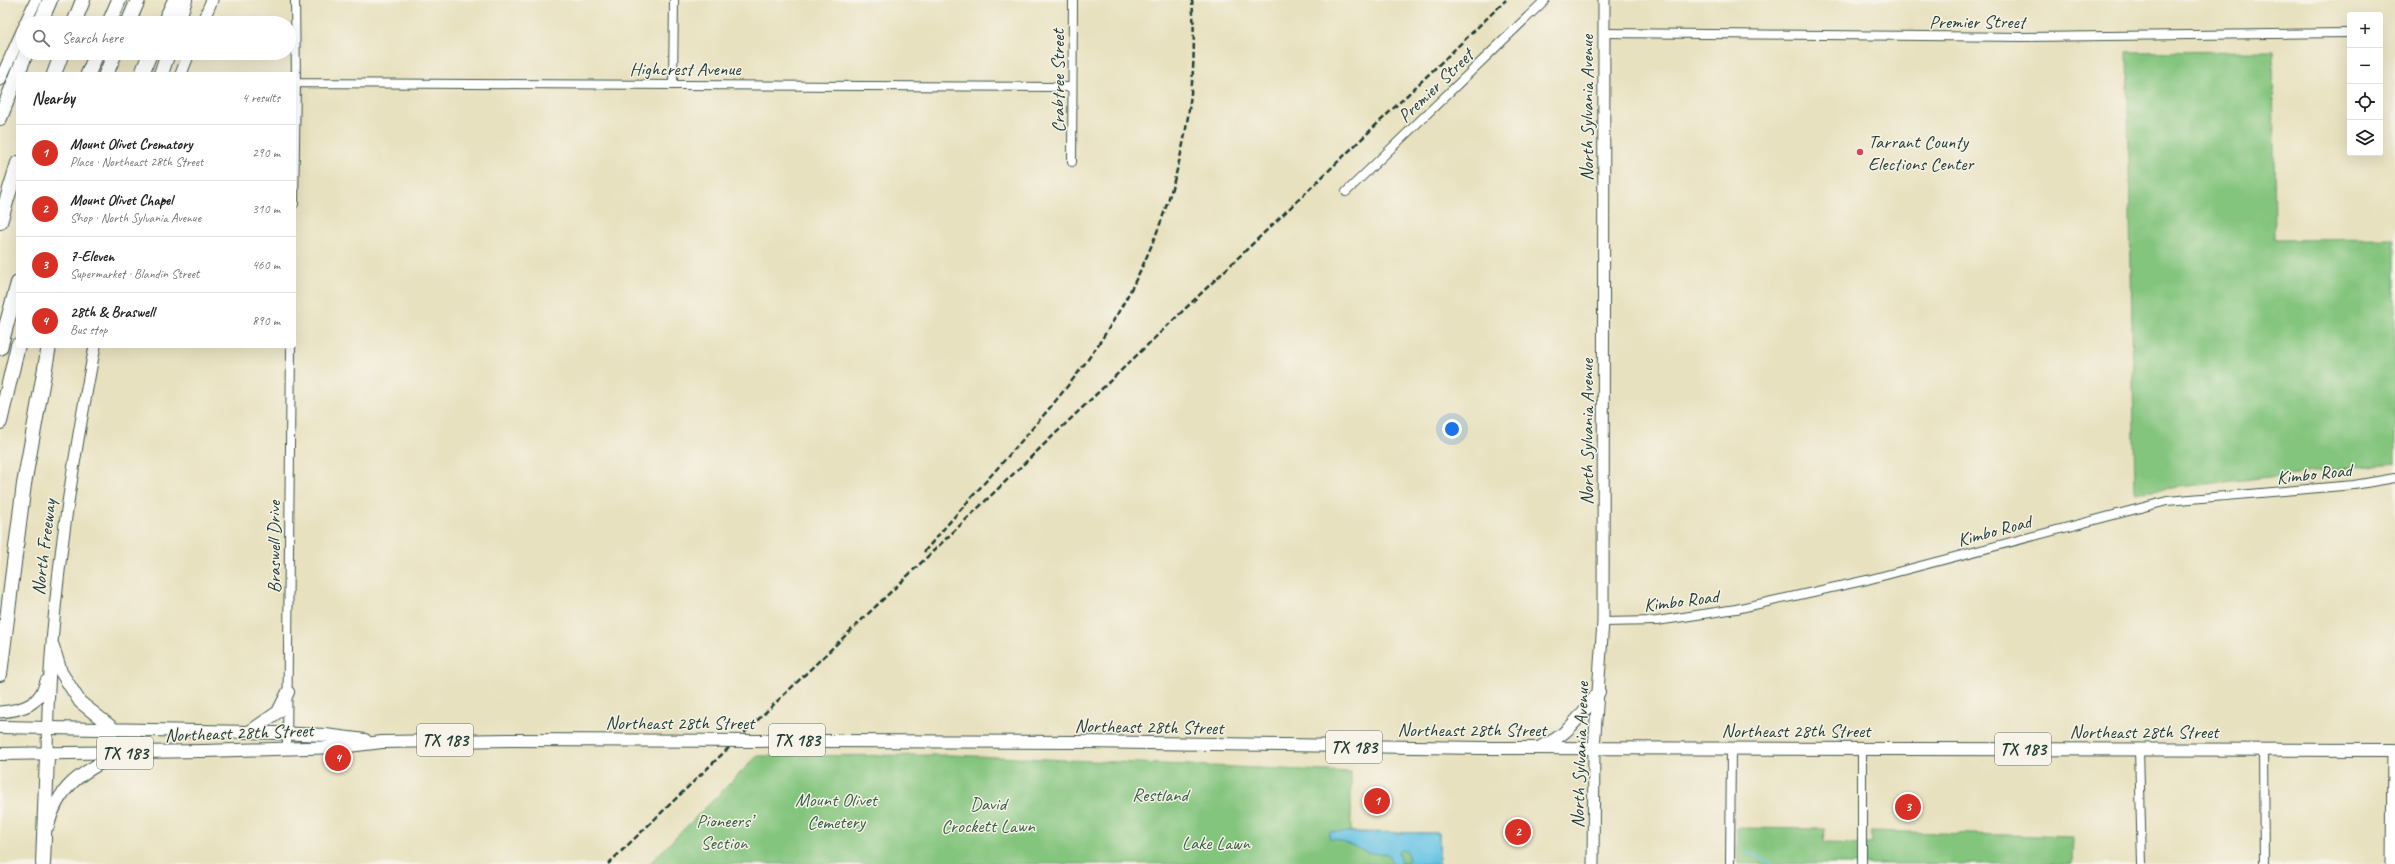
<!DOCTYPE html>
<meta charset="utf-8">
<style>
body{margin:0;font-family:Caveat,sans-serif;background:#f6f6f6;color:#222}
.controls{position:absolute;right:12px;top:12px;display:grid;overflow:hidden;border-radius:4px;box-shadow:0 4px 16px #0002}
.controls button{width:36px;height:36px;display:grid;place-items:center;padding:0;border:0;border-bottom:1px solid #e0e0e0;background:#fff;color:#222;font:20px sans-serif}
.you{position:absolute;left:1452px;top:429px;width:14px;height:14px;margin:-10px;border:3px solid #fff;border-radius:50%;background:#1a73e8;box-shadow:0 0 0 6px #1a73e833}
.badge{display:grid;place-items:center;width:26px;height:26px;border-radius:50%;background:#d93025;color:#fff;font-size:13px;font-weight:700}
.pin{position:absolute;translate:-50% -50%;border:2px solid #fff;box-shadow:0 1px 4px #0006}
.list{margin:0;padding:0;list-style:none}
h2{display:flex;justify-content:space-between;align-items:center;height:52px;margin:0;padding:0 16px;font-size:17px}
h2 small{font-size:13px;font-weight:400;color:#767676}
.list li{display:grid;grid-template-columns:26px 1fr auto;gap:12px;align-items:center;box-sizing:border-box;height:56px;padding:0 16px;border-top:1px solid #e0e0e0}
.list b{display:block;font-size:15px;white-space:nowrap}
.list p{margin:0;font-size:13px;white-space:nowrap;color:#767676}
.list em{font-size:13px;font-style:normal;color:#767676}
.icon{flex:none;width:22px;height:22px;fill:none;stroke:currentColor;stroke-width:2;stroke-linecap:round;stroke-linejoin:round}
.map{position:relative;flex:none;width:2395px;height:864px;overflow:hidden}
.search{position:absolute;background:#fff;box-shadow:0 4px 16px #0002;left:16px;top:16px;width:280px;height:44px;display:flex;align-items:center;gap:10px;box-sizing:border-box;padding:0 14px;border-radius:22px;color:#767676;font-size:15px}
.panel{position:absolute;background:#fff;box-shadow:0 4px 16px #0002;left:16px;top:72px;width:280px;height:276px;border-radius:4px}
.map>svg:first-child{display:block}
.green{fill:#84c57e;stroke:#528159}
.water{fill:#67c4e5;stroke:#43808c;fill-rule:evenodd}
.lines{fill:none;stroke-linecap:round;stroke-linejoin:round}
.stream{stroke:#67c4e5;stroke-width:2.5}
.minor-casing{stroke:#3d5649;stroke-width:10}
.secondary-casing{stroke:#3d5649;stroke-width:13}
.primary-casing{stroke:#3d5649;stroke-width:14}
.motorway-casing{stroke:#3d5649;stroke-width:16}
.minor{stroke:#fff;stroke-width:8}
.secondary{stroke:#fff;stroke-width:11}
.primary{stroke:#fff;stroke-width:12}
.motorway{stroke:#fff;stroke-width:14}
.rail{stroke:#1f3d34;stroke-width:2.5;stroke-dasharray:6 3;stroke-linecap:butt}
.primary-bridge-casing{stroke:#3d5649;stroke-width:14;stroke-linecap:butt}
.primary-bridge{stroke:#fff;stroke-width:12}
.poi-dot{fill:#d1495b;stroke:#f7f3e8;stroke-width:1.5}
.labels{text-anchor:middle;stroke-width:3;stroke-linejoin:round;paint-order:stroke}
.shield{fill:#f7f3e8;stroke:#60746a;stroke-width:1}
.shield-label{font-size:18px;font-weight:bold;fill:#1f3d34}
.street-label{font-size:19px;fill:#1f3d34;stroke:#f7f3e8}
.poi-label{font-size:19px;fill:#1f3d34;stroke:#f7f3e8;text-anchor:start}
.park-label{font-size:19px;fill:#385f46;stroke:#f7f3e8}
</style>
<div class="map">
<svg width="2395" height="864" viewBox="0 0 2395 864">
<rect width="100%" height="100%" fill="#f7f3e8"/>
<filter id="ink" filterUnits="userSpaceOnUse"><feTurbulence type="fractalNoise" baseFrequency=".025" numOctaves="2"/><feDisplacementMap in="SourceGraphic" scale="8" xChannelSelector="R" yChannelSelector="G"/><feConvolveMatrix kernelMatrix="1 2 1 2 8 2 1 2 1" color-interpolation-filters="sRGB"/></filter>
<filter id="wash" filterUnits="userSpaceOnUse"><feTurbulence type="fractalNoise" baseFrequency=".012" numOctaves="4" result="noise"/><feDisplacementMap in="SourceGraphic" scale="16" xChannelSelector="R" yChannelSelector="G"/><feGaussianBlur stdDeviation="0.9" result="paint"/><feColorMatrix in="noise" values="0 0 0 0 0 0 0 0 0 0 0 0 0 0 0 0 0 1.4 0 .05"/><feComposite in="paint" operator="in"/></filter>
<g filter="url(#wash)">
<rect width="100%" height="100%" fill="#e8e1bf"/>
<path class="green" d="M 2273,51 L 2275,240 L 2395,239 L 2395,463 L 2135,492 L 2127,52 Z
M 951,755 L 1351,772 L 1351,832 L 1439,833 L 1439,864 L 649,864 L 757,756 Z
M 1737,828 L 1825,829 L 1824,843 L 1872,844 L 1871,831 L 2073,837 L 2072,864 L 1738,864 Z"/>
<path class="water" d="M 1330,832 L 1439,833 L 1439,864 L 1392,864 L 1390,856 L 1386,853 C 1365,857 1349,841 1329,838 ZM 1401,850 L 1407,851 L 1409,860 L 1405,863 L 1401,863 L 1398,852 Z"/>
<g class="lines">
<path class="stream" d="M 1747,851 L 1773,864"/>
</g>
</g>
<g filter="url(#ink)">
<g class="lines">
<g class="minor-casing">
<path id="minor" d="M 1604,33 L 2023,37 L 2350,33
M 296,83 L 1072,87
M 673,84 L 674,0
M 1072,162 L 1073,0
M 1346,192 L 1545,0
M 294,204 L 296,83 L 295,0
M 1603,622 L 1657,621 L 1736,609 L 1867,580 L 2167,501 L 2354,485 L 2395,478
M 287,749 L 291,346
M 1862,749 L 1862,864
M 2139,749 L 2142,864
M 2263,750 L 2264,864
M 1730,864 L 1731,748"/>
</g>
<g class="secondary-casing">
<path id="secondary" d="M 25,23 L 36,0
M 202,23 L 212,0
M 181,74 L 189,53
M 0,80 L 23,29
M 0,712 C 23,710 40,705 46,681
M 47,755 C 48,617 69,481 95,346
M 1593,864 L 1594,748 L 1603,622 L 1604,0
M 2392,864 L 2393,750"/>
</g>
<g class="primary-casing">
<path id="primary" d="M 53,646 L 61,672 L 80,702 L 114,729
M 0,727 L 249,732 L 325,735 L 365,740
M 249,732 L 278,712 L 288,692
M 1085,742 L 1482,748 L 2395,750
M 1542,746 C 1569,735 1581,714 1599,692
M 0,754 L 204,751 L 340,747 L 382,742 L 509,740
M 48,826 C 57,787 82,772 116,755"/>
</g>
<g class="motorway-casing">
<path id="motorway" d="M 40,23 L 50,0
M 74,23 L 83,0
M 109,23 L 119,0
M 128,23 L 138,0
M 164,23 L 175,0
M 177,23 L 185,0
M 54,74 L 62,53
M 88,74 L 97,53
M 106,74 L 115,53
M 142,74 L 150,53
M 161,74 L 168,53
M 0,118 L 26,53
M 0,222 L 18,163
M 0,348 L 18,283
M 0,422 L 18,345
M 0,674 L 24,484 L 49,346
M 43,864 L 47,755"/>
</g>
<use href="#minor" class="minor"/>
<use href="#secondary" class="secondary"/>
<use href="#primary" class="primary"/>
<use href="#motorway" class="motorway"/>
<path class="rail" d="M 924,552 C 972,495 1024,441 1070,383 C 1155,277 1204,136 1192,0
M 608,864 L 1506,0"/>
<g class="primary-bridge-casing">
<path id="primary-bridge" d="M 509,740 L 1085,742"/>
</g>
<use href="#primary-bridge" class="primary-bridge"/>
</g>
</g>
<circle class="poi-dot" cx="1860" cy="152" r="4"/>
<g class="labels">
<g class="shield">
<rect x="417" y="724" width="56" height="32" rx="3"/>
<rect x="769" y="724" width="56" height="32" rx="3"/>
<rect x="1326" y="731" width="56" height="32" rx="3"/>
<rect x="1995" y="733" width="56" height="32" rx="3"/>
<rect x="97" y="737" width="56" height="32" rx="3"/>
</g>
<g class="shield-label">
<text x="445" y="746">TX 183</text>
<text x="797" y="746">TX 183</text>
<text x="1354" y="753">TX 183</text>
<text x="2023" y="755">TX 183</text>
<text x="125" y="759">TX 183</text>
</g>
<g class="street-label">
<text x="1977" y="28">Premier Street</text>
<text x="685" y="75">Highcrest Avenue</text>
<text transform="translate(1057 81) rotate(-90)" y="7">Crabtree Street</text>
<text transform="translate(1435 85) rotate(-44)" y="7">Premier Street</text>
<text transform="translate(1586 108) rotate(-90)" y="7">North Sylvania Avenue</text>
<text transform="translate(1586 432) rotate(-90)" y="7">North Sylvania Avenue</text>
<text transform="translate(2314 473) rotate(-6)" y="7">Kimbo Road</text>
<text transform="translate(1994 530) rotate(-15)" y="7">Kimbo Road</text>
<text transform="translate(43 547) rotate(-83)" y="7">North Freeway</text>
<text transform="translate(273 547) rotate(-90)" y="7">Braswell Drive</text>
<text transform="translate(1681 600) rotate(-7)" y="7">Kimbo Road</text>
<text x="680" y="729">Northeast 28th Street</text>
<text transform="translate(1149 726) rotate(1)" y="7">Northeast 28th Street</text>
<text x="1472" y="736">Northeast 28th Street</text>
<text x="1796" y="737">Northeast 28th Street</text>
<text x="2144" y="738">Northeast 28th Street</text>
<text transform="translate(239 732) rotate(-2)" y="7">Northeast 28th Street</text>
<text transform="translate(1579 755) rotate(-88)" y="7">North Sylvania Avenue</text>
</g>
<g class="poi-label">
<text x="1868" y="148">Tarrant County<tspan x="1868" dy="22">Elections Center</tspan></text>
</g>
<g class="park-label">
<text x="1160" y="801">Restland</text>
<text x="836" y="806">Mount Olivet<tspan x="836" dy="22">Cemetery</tspan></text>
<text x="988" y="810">David<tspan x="988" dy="22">Crockett Lawn</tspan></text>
<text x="724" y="827">Pioneers’<tspan x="724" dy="22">Section</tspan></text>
<text x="1216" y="849">Lake Lawn</text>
</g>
</g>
</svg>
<div class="controls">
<button>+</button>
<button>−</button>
<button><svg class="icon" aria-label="locate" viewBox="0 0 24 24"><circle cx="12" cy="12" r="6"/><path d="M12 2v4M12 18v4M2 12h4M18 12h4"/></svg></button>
<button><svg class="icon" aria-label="layers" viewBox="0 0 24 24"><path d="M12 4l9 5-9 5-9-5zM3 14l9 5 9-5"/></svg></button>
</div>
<div class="you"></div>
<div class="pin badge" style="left:1377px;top:801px">1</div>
<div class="pin badge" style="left:1518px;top:832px">2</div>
<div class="pin badge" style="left:1908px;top:807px">3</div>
<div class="pin badge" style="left:338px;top:758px">4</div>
<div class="search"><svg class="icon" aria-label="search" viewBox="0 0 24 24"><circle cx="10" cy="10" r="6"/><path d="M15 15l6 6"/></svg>Search here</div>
<section class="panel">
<h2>Nearby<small>4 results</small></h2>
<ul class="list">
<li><span class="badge">1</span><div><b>Mount Olivet Crematory</b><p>Place · Northeast 28th Street</p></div><em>290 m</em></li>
<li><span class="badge">2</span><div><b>Mount Olivet Chapel</b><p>Shop · North Sylvania Avenue</p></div><em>310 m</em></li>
<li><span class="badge">3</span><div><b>7-Eleven</b><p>Supermarket · Blandin Street</p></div><em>460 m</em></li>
<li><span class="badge">4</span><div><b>28th &amp; Braswell</b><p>Bus stop</p></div><em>890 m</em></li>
</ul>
</section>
</div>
